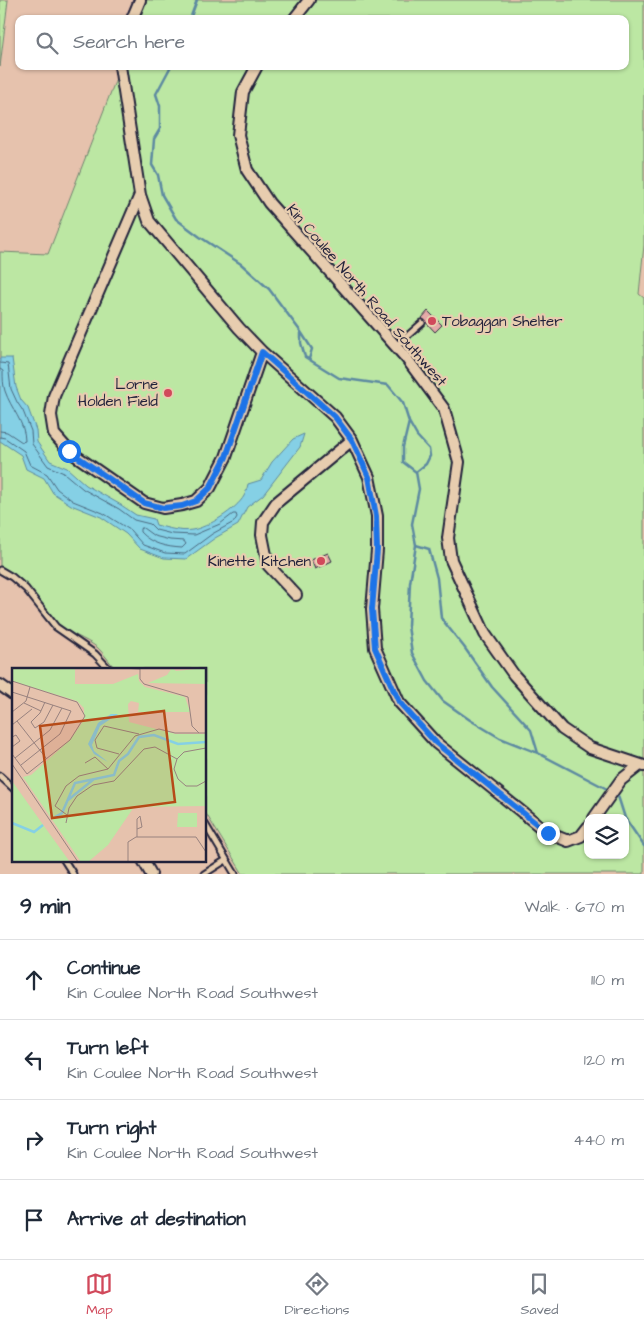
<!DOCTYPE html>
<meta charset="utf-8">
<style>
body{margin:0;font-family:"Architects Daughter",sans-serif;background:#f2f2f3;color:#1f2937}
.controls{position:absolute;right:15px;bottom:15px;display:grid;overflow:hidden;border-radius:10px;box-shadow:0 1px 4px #0004}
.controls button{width:45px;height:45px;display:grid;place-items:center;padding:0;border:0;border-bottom:1px solid #e0e1e3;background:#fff;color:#1f2937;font:25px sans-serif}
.stop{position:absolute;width:15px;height:15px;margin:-11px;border:4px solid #1a73e8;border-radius:50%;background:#fff}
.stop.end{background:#1a73e8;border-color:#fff;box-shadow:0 1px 5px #0008}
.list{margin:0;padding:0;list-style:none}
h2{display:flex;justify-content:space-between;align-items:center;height:65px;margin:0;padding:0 20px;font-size:21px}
h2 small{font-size:16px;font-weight:400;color:#747a83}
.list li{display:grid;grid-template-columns:32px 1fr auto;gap:15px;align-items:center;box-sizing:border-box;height:80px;padding:0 20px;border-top:1px solid #e0e1e3}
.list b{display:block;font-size:19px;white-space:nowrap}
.list p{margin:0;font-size:16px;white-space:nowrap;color:#747a83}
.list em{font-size:16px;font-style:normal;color:#747a83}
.icon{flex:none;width:28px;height:28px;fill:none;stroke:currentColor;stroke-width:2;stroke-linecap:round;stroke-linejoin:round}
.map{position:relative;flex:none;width:644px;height:874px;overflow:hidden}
.search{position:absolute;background:#fff;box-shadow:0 1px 4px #0004;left:15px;right:15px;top:15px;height:55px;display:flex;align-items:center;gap:12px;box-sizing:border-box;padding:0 18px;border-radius:10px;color:#747a83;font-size:19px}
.sheet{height:385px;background:#fff}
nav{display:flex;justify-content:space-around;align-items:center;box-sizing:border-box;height:70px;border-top:1px solid #e0e1e3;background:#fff;font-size:14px;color:#747a83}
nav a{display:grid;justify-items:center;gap:2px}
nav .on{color:#d1495b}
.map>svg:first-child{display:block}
.green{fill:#bce7a3;stroke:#6f846f;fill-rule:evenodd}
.water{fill:#85d0e5;stroke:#5d8aa1}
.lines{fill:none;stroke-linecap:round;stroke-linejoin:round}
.shore{stroke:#4a687f;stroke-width:1}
.stream{stroke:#5d8aa1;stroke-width:2.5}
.building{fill:#e5aaa8;stroke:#22223b}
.lane-casing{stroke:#22223b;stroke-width:9}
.street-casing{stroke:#22223b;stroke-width:14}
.lane{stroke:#e7cdaf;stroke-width:5}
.street{stroke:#e7cdaf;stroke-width:10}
.route{stroke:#1a73e8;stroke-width:6}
.poi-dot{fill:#d1495b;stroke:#e7cdaf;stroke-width:2}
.labels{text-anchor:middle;stroke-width:4.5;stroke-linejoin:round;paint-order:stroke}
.street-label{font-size:15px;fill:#22223b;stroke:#e7cdaf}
.poi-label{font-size:15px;fill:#22223b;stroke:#e7cdaf;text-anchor:end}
.inset-river{fill:none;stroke:#85d0e5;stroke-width:2.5}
.inset-road{fill:none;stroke:#98827f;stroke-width:1}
.view{fill:#b64b18;fill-opacity:0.15;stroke:#b64b18;stroke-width:2.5}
.inset-edge{fill:none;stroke:#22223b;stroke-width:2.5}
</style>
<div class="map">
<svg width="644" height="874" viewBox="0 0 644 874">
<rect width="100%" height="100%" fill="#e6c2ad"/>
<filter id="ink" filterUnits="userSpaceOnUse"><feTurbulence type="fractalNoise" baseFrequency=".02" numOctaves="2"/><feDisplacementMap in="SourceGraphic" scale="10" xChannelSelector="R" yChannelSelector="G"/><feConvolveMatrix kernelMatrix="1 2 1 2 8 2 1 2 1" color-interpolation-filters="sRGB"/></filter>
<g filter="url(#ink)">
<path class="green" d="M 0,0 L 8,0 L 0,67 Z
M 147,0 L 644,0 L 644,245 L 639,294 L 644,298 L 644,874 L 243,874 L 205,812 L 205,669 L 115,669 C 110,662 104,654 98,648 C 85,638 69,634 57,624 C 35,604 28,583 0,566 L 0,252 L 48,254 L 121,66 L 625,66 L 625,19 L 140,19 ZM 588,818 L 625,818 L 625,855 L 588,855 Z"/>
<path class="water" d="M 0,358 L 12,358 L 16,387 L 21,400 L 28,408 L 36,430 L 37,442 L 50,461 L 67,468 L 86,485 L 121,505 L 136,515 L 154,519 L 156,525 C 168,528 180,532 192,530 C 207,528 237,509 244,496 C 246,493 247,488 248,484 L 261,480 L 272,462 L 293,439 L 304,434 L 300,447 L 263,495 L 247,507 L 238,525 L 215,538 L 186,559 L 164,558 L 140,549 L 126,534 L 101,517 L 71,505 L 53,493 L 44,478 L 26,469 L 21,455 L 0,441 Z"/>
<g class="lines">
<path class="shore" d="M 0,363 L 8,364 L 11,389 L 17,402 L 23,411 L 31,431 L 32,444 L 48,466 L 64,473 L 83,489 L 119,509 L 134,520 L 150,524 L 156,530 L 172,534 L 194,535 L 220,524 L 233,514 L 236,514 L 237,517 L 234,522 L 212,534 L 185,554 L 165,553 L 143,545 L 130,530 L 103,513 L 73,501 L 57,489 L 47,474 L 30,465 L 24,451 L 5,438 L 0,437
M 0,369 L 3,371 C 3,378 3,385 5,391 C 11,409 25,422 25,441 L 22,442 L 7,432 L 0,431
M 143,528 L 154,536 L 170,540 L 184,541 L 186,544 L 182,548 C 166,547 151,544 140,532 L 140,529 Z"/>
<path class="stream" d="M 190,19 L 197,0
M 171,66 L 156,94 L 160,106 L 160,129 L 154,139 L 152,165 L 158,175 L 162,195 L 176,219 L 200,237 L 241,264 L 269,289 L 301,332 L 301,343 L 305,357 L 339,378 L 388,385 L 403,403 L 409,422 L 403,447 L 403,462 L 416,472 L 419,489 L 412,524 L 416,545 L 410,583 L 408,626 L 412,653 L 427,681 L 443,701 L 470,720 L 500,738 L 538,753 L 609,790
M 301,332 L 312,349 L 309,359
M 409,422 L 417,436 L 429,449 L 430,456 L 426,464 L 416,472
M 416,545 L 429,549 L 437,578 L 441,618 L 464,647 L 492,687 L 531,730 L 538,753
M 614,793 L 618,796 L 625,818
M 625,818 L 644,846"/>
</g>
<path class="building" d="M 428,311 L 442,325 L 435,332 L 422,318 Z
M 328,553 L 332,561 L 315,569 L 311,560 Z"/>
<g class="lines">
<g class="lane-casing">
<path id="lane" d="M 396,346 L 422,323
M 0,570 L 12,577 L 26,589 L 56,627 L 95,654 L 109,669
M 0,776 L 14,789
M 205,824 L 235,874
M 64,860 L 73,874
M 204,874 L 226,860"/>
</g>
<g class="street-casing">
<path id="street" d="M 132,19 L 140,0
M 294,19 L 309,0
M 120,66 L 140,195 L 149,221 L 239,328 L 262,352 L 335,417 L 352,440 L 369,477 L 377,516 L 377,550 L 372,609 L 375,648 L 399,702 L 436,743 L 548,833 L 568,841 L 581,836 L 588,827
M 257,66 L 243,92 L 238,135 L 247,170 L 269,203 L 407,359 L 444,409 L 459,462 L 448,538 L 451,560 L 485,634 L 514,675 L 562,729 L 590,748 L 644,766
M 140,195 L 54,396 L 51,415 L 54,434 L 69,451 L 144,503 L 163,508 L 182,505 L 196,501 L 210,488 L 226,457 L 262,352
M 296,595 L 268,565 L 262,535 L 263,522 L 276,503 L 352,440
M 0,685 L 14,695
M 594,818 L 621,780 L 640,765
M 143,860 L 151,874"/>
</g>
<use href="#lane" class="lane"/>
<use href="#street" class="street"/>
</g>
</g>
<g class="lines" filter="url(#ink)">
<path class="route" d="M 69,451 L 144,503 L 163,508 L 182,506 L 196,501 L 210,488 L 226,457 L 262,352 L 335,417 L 352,440 L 369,477 L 376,516 L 377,550 L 372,609 L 375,648 L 399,702 L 436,743 L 548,833"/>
</g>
<g class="poi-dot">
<circle cx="432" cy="321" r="5"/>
<circle cx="168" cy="393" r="5"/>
<circle cx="321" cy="561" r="5"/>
</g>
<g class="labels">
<g class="street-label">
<text transform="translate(367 295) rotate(49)" y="5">Kin Coulee North Road Southwest</text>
</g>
<g class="poi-label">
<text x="442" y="326" text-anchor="start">Tobaggan Shelter</text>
<text x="158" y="389">Lorne<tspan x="158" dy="17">Holden Field</tspan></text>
<text x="311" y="566">Kinette Kitchen</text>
</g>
</g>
<g transform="translate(12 668)">
<rect width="194" height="194" fill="#e6c2ad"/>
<path d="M 6,0 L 63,1 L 63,16 L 101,16 L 126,6 L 127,13 L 133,19 L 173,29 L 178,44 L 126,44 L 127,35 L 119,33 L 116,36 L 117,54 L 164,66 L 194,66 L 194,138 L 122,139 L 96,177 L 76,194 L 69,194 L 11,109 L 19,107 L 58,72 L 72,52 L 72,40 L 65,33 L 0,13 L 0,1 ZM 160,0 L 164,3 L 194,0 L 194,16 L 136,15 L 155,7 ZM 0,113 L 37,165 L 58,194 L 0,194 ZM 166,145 L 185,145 L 185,159 L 165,159 Z" fill="#bce7a3"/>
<path d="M 99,46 L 106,46 L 88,58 L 80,77 L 82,83 L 96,94 L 82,86 L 76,76 L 86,55 Z" fill="#85d0e5"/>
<path class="inset-river" d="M 56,132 L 82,111M 43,149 L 50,145 L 63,115 L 102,107 L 107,93 L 116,86 L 127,69 L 142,67 L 166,76 L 194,74M 0,155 L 22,164 L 31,157"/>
<path class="inset-road" d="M 110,0 L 128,1M 128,0 L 128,11 L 132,16 L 176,29 L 180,58 L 187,65M 0,13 L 65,34 L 73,48 L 58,72 L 15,106 L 0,86M 0,24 L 59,43 L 48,66 L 9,97M 33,34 L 28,45 L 19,54 L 23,60 L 32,54 L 41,37M 12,35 L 29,43M 0,44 L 14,33 L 18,19M 5,53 L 34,90M 0,57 L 20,41M 0,69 L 4,67 L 8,73 L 0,79M 194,80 L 172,84 L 165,91 L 162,101 L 166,111 L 174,118 L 185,118 L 194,113M 107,86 L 85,80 L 83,72 L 92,58 L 127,66M 3,90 L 38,62 L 50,40M 73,95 L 83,89 L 96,101M 0,96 L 66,194M 55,147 L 43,138 L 54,118 L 67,108 L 96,101 L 123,68 L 147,61 L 163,65 L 194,65M 54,155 L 57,140 L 65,128 L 81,117 L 102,113 L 132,81 L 143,79 L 165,91M 125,161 L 130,159 L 128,148 L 125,151 L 125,169M 116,194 L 116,174 L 124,169 L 184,169 L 194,184"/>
<path class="view" d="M 152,43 L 163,134 L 40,150 L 28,58 Z"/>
<rect width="194" height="194" class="inset-edge"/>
</g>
</svg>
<div class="controls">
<button><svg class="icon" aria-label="layers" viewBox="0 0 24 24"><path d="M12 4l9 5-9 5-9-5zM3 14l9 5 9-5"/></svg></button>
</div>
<div class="stop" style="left:69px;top:451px"></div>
<div class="stop end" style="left:548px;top:833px"></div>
<div class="search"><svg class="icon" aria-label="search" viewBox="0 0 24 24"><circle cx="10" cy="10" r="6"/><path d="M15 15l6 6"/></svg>Search here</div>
</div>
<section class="sheet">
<h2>9 min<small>Walk · 670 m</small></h2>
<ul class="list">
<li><svg class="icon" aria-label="ahead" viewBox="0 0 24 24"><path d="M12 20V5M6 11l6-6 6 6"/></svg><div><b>Continue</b><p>Kin Coulee North Road Southwest</p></div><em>110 m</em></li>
<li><svg class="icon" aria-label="left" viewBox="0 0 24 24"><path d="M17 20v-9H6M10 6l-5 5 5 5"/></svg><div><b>Turn left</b><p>Kin Coulee North Road Southwest</p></div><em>120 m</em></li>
<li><svg class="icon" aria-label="right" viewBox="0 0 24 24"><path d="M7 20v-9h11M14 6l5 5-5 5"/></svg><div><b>Turn right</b><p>Kin Coulee North Road Southwest</p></div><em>440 m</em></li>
<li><svg class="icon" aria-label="arrive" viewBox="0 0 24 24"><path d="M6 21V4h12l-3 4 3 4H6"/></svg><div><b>Arrive at destination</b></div></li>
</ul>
</section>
<nav>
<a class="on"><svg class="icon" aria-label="map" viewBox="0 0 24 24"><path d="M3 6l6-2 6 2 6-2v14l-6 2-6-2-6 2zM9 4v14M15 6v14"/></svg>Map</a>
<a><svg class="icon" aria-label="directions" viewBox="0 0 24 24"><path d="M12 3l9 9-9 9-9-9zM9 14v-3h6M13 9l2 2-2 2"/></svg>Directions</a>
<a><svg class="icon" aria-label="saved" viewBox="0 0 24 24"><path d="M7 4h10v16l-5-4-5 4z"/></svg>Saved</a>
</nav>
